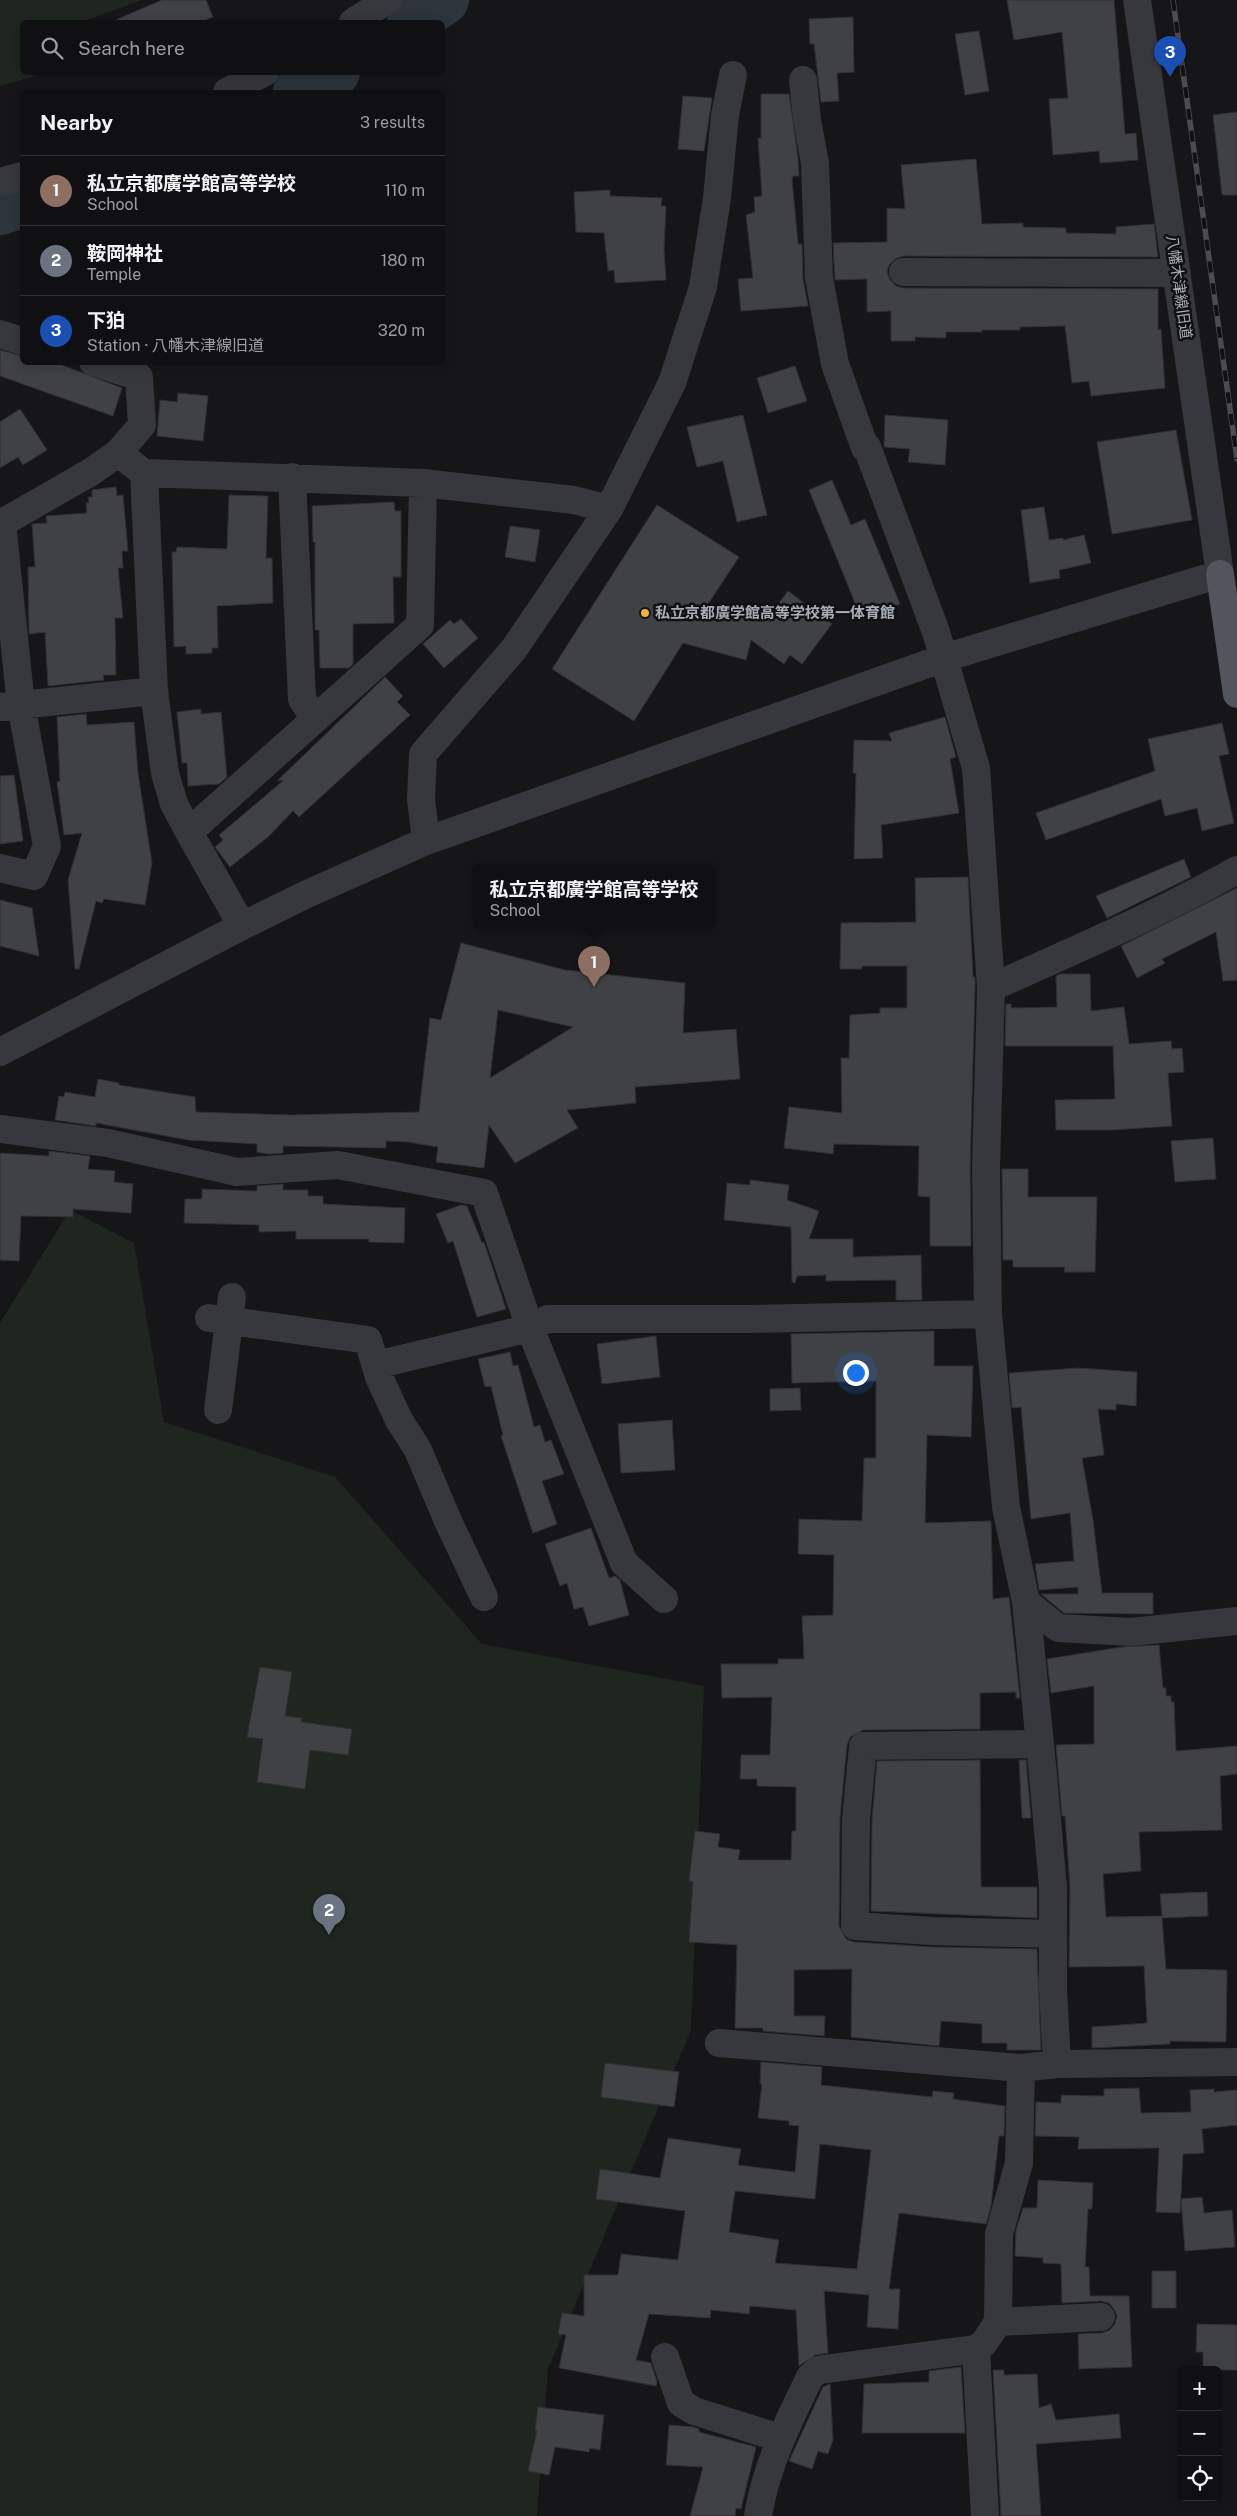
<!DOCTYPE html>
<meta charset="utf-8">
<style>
body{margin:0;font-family:"Public Sans","Noto Sans JP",sans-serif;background:#19191b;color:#f1f3f6}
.controls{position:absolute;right:15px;bottom:15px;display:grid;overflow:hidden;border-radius:8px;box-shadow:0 2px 12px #0003}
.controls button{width:45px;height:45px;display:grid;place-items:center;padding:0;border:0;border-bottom:1px solid #303032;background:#101012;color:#f1f3f6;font:25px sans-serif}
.you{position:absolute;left:855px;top:1372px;width:18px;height:18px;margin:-12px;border:4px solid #fff;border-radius:50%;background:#1a73e8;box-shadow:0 0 0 8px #1a73e833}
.badge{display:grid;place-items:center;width:32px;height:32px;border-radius:50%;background:#f2b134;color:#fff;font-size:16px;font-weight:700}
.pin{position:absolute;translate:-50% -41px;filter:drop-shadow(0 1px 2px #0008)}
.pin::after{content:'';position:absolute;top:26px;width:18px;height:15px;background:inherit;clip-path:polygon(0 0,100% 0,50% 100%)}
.popup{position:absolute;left:473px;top:864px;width:242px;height:65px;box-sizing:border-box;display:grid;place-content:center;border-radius:8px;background:#101012;filter:drop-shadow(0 1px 4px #0005);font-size:16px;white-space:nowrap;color:#9c9d9f}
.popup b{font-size:19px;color:#f1f3f6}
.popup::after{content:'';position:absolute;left:50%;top:100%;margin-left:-10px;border:10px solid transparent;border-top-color:#101012}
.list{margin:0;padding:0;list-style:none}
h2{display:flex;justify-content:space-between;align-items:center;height:65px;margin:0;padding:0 20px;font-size:21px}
h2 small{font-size:16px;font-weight:400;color:#9c9d9f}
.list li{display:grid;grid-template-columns:32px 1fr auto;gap:15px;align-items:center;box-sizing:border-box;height:70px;padding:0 20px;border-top:1px solid #303032}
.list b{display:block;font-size:19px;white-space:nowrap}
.list p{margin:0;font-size:16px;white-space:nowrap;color:#9c9d9f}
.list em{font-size:16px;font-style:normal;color:#9c9d9f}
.icon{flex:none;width:28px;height:28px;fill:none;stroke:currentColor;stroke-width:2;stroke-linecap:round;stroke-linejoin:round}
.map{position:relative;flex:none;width:1237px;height:2516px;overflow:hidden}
.search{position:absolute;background:#101012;box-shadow:0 2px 12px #0003;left:20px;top:20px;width:425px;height:55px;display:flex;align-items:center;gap:12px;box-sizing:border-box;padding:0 18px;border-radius:8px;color:#9c9d9f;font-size:19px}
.panel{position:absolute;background:#101012;box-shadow:0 2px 12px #0003;left:20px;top:90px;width:425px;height:275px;border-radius:8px}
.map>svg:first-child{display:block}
.green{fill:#1e261f}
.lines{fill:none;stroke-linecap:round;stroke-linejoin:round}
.river{stroke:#2c353c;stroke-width:50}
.building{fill:#404145;stroke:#303034;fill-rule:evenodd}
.minor{stroke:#37383d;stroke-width:28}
.major{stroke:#53555c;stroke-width:28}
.rail-casing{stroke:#4a4c52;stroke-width:5.5}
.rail{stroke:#111113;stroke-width:4;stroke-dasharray:11;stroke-linecap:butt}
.poi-dot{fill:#f2b134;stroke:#111113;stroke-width:2}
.labels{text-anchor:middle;stroke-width:5;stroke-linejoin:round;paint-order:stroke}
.street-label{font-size:15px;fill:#a8adb8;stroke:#111113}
.poi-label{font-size:15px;font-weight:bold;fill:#a8adb8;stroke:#111113;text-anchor:start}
</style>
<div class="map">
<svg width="1237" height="2516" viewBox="0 0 1237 2516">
<rect width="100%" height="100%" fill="#161618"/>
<path class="green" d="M 0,0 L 142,0 L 82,22 L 22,22 L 22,72 L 46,73 L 0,86 Z
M 70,1210 L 134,1243 L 164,1422 L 335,1477 L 482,1644 L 704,1686 L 691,2030 L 548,2369 L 537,2516 L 0,2516 L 0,1323 Z"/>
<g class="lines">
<path class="river" d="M 412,22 L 444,0
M 298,92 L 335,72
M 0,210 L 22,203"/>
</g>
<path class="building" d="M 162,0 L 206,0 L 213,17 L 200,22 L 111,22 Z
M 1007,0 L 1114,0 L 1125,134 L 1136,133 L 1138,160 L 1100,163 L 1099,151 L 1053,155 L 1049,99 L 1068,98 L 1062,32 L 1014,40 Z
M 853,17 L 854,72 L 837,73 L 839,101 L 821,102 L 814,44 L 810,44 L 809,19 Z
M 979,31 L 989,91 L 965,95 L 955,34 Z
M 761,94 L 789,94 L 798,158 L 799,176 L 793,176 L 792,179 L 798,244 L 802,244 L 803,279 L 808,306 L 741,311 L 738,279 L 753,278 L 746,215 L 755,212 L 754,197 L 762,196 L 758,138 L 761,138 Z
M 683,96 L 712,98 L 704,151 L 678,149 Z
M 1237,112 L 1237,195 L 1222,195 L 1213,115 Z
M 976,159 L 982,224 L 1023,223 L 1023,227 L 1066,228 L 1066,233 L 1116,234 L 1116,227 L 1154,224 L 1158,257 L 903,256 L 895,259 L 889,265 L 887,272 L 890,280 L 896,286 L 903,288 L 1158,289 L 1158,330 L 1161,329 L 1165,388 L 1091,396 L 1089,381 L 1072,383 L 1065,326 L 1020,327 L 1020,330 L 982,330 L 982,332 L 946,332 L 946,338 L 915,337 L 915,341 L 891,341 L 891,311 L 867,312 L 867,279 L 835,280 L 833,243 L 887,242 L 887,208 L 905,209 L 901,165 Z
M 610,190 L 610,196 L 662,198 L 661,206 L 666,206 L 664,249 L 666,280 L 615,283 L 614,270 L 608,271 L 604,233 L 576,232 L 574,192 Z
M 0,350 L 22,356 L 22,362 L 54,362 L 122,388 L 113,416 L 0,376 Z
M 795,366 L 807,401 L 768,413 L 757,378 Z
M 178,393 L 208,396 L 203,441 L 157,436 L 160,400 L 177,402 Z
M 20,409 L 47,450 L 23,465 L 18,457 L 0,468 L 0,422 Z
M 743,415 L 767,515 L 737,522 L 723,461 L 697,467 L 687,427 Z
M 885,415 L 948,420 L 945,465 L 908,462 L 910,449 L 884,447 Z
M 1176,430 L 1192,520 L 1112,534 L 1097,442 Z
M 832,480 L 851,525 L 865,519 L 900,604 L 862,620 L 809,490 Z
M 116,487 L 117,496 L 123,495 L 128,551 L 122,551 L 123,568 L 118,568 L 123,618 L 115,618 L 116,675 L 103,675 L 104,680 L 48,686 L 45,632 L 29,634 L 29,630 L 28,567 L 35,567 L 32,524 L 47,523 L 46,516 L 87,513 L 86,503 L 89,503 L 88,497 L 92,497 L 92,490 Z
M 229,495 L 268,496 L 266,558 L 272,558 L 273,603 L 217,606 L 218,648 L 212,648 L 212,653 L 186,654 L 186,646 L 174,647 L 172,552 L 176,552 L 177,547 L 227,549 Z
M 394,502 L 395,511 L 401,511 L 401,577 L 393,577 L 394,623 L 353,624 L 353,664 L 349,668 L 320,668 L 319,630 L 315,630 L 315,542 L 313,542 L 312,506 Z
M 657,505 L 739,557 L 708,604 L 767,619 L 788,591 L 832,624 L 802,664 L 790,655 L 784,664 L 751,640 L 746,660 L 683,643 L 634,721 L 552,669 Z
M 1044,507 L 1049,540 L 1063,538 L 1063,540 L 1084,535 L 1091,563 L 1059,570 L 1060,578 L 1030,583 L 1021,510 Z
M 510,526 L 540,530 L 535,562 L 505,557 Z
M 461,619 L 478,638 L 444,668 L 423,644 L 450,620 L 454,624 Z
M 385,677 L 403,696 L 397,702 L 410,715 L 299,817 L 293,811 L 268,837 L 230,867 L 215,847 L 223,840 L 219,835 L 284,780 L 277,781 Z
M 201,709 L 201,714 L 221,712 L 227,777 L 219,784 L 188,786 L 187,763 L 182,763 L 177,712 Z
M 86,714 L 87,725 L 134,722 L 138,773 L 152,863 L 145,905 L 104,899 L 102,903 L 96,901 L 79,969 L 75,969 L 68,880 L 82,833 L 64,835 L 57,782 L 60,781 L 57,717 Z
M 945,717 L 956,757 L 950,759 L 959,813 L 881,825 L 883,858 L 854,859 L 856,773 L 853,773 L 854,740 L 892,741 L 889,733 Z
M 1222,723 L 1229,754 L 1219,756 L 1234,823 L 1202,831 L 1197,808 L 1165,816 L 1161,799 L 1046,840 L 1036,813 L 1155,771 L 1148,739 Z
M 14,775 L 23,841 L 0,844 L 0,776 Z
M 1184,859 L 1191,877 L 1107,918 L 1096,896 Z
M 968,877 L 973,977 L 975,977 L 975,988 L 970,1167 L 971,1246 L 930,1246 L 930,1197 L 918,1196 L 919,1146 L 834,1144 L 833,1154 L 784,1148 L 789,1107 L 842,1113 L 841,1058 L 849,1058 L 850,1015 L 880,1013 L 880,1008 L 907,1008 L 907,966 L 862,966 L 862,969 L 840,969 L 841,923 L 916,922 L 915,878 Z
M 1237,888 L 1237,980 L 1223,981 L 1216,932 L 1162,959 L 1165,963 L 1137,978 L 1121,946 Z
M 0,900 L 32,908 L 39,956 L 0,946 Z
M 461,943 L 565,970 L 685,983 L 683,1033 L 736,1029 L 740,1079 L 635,1087 L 636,1103 L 567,1110 L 578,1128 L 515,1163 L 489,1125 L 484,1168 L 436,1162 L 438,1147 L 408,1142 L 386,1141 L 386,1148 L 283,1146 L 283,1153 L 269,1154 L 257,1152 L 257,1144 L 188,1140 L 96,1123 L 96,1126 L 55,1120 L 59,1096 L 64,1097 L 65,1092 L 95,1097 L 98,1079 L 119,1083 L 119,1085 L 195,1097 L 196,1112 L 290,1115 L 419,1112 L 430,1018 L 441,1020 ZM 498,1010 L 573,1027 L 490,1078 Z
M 1060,974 L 1090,974 L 1091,1011 L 1124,1007 L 1129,1044 L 1171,1041 L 1172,1049 L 1182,1048 L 1184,1072 L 1168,1073 L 1172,1126 L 1111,1130 L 1056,1130 L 1055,1100 L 1115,1099 L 1113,1046 L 1005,1046 L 1006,1004 L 1011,1004 L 1011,1008 L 1057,1007 L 1056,976 Z
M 1213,1138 L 1216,1179 L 1175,1182 L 1171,1141 Z
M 49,1151 L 90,1156 L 88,1169 L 115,1171 L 114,1182 L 133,1184 L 131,1213 L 73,1209 L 73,1217 L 21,1216 L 19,1261 L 0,1260 L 0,1153 L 49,1156 Z
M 1002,1169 L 1028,1169 L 1028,1197 L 1097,1197 L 1095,1272 L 1064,1272 L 1065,1267 L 1013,1267 L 1013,1260 L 1003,1260 Z
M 750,1180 L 789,1185 L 787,1200 L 819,1211 L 809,1239 L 853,1239 L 853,1257 L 921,1255 L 922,1300 L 896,1300 L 896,1280 L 826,1281 L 826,1275 L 797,1276 L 795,1283 L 792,1282 L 791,1227 L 724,1220 L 727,1183 L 750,1185 Z
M 283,1184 L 283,1190 L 308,1190 L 308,1196 L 323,1196 L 323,1204 L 405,1208 L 404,1243 L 369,1242 L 369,1239 L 296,1239 L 296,1231 L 259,1232 L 259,1225 L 184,1223 L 185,1199 L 202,1199 L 202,1189 L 257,1191 L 257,1186 Z
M 461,1205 L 467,1206 L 482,1243 L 484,1242 L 506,1309 L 477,1317 L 453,1241 L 448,1243 L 436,1214 Z
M 934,1331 L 934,1366 L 973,1366 L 971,1437 L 927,1435 L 925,1523 L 991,1521 L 993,1599 L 1009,1597 L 1020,1698 L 1016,1698 L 1016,1692 L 980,1693 L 980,1729 L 863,1730 L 850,1737 L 847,1745 L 840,1818 L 839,1926 L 846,1939 L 854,1942 L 932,1947 L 1037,1949 L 1041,2050 L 1007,2050 L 1007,2043 L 982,2043 L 982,2024 L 941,2021 L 939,2046 L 851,2037 L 852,1969 L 794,1970 L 794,2016 L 825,2016 L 824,2036 L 763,2031 L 763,2028 L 735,2028 L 737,1945 L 689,1942 L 693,1882 L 689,1881 L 695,1831 L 720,1834 L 718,1847 L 740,1850 L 738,1860 L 791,1860 L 792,1831 L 796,1831 L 796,1787 L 757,1786 L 757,1779 L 740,1779 L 741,1755 L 770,1755 L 772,1697 L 722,1698 L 721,1664 L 778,1664 L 778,1659 L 804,1659 L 802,1616 L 833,1615 L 834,1555 L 798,1554 L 799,1519 L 862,1521 L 864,1458 L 876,1458 L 876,1381 L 792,1383 L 791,1334 Z
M 656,1336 L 660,1377 L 602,1384 L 597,1344 Z
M 510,1352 L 513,1366 L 518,1365 L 534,1427 L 540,1425 L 545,1442 L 551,1440 L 564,1474 L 542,1481 L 557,1524 L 533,1533 L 501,1436 L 503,1435 L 491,1386 L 485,1387 L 478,1359 Z
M 1078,1368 L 1137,1372 L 1136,1406 L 1116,1404 L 1116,1410 L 1098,1409 L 1104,1455 L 1082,1458 L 1093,1520 L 1102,1593 L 1153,1593 L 1153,1614 L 1064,1613 L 1041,1594 L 1078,1594 L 1078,1587 L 1039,1590 L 1035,1564 L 1074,1561 L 1070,1513 L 1031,1519 L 1021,1407 L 1012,1408 L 1009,1373 Z
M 800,1388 L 801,1410 L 770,1411 L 770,1389 Z
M 672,1420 L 675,1470 L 621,1473 L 618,1424 Z
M 591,1528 L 609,1578 L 615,1576 L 620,1580 L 629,1615 L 589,1626 L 583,1607 L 574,1609 L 567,1583 L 560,1586 L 545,1544 Z
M 1159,1645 L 1163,1688 L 1166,1688 L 1166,1696 L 1171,1696 L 1171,1702 L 1174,1702 L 1176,1751 L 1237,1746 L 1237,1774 L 1220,1776 L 1222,1830 L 1139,1832 L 1141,1871 L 1103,1874 L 1106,1917 L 1162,1916 L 1160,1894 L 1207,1892 L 1208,1916 L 1162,1918 L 1166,1969 L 1227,1970 L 1226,2042 L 1170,2041 L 1170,2044 L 1092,2048 L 1092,2027 L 1147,2023 L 1144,1966 L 1069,1967 L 1070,1887 L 1065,1816 L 1062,1816 L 1056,1745 L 1094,1744 L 1094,1686 L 1051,1693 L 1047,1659 L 1122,1647 Z
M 260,1667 L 292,1672 L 285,1716 L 302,1718 L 301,1722 L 352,1729 L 348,1755 L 310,1750 L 305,1789 L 257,1782 L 263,1739 L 247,1737 Z
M 980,1760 L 981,1887 L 1037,1887 L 1037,1918 L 871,1911 L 872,1820 L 877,1761 Z
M 1019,1760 L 1026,1760 L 1031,1818 L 1022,1818 Z
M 761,2062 L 822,2067 L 821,2085 L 932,2097 L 933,2091 L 954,2093 L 953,2099 L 1005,2106 L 1004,2136 L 999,2136 L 991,2206 L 986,2224 L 899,2213 L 889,2289 L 900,2289 L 898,2329 L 867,2327 L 869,2295 L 824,2291 L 828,2353 L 815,2355 L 799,2366 L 796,2310 L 750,2306 L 749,2314 L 711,2310 L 710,2318 L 649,2314 L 636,2360 L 651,2363 L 657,2382 L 656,2386 L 559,2368 L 566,2335 L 558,2334 L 562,2313 L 584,2316 L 584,2275 L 618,2275 L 621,2254 L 678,2260 L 685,2211 L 596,2199 L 600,2169 L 660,2178 L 668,2138 L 741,2149 L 738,2165 L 795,2172 L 799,2126 L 789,2125 L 789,2121 L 758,2118 L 762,2084 L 760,2084 ZM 820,2144 L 871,2150 L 857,2269 L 775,2263 L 779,2240 L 729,2232 L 735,2191 L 815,2199 Z
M 605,2063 L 679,2072 L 674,2107 L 601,2097 Z
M 1139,2088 L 1141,2113 L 1191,2112 L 1190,2090 L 1214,2089 L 1214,2092 L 1237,2090 L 1237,2125 L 1202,2129 L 1204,2153 L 1183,2154 L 1180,2213 L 1156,2212 L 1159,2148 L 1078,2149 L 1079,2137 L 1035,2136 L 1036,2102 L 1061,2103 L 1061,2095 L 1104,2096 L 1104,2089 Z
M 1038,2180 L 1093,2183 L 1092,2209 L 1088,2209 L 1085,2267 L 1089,2267 L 1090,2296 L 1129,2296 L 1132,2367 L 1079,2369 L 1078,2334 L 1102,2333 L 1110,2330 L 1115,2324 L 1117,2316 L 1114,2309 L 1109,2303 L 1101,2301 L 1062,2303 L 1061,2264 L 1043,2263 L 1043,2258 L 1015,2256 L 1016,2230 L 1023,2208 L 1037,2208 Z
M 1202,2197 L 1204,2213 L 1232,2210 L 1235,2247 L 1185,2251 L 1181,2199 Z
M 1152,2271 L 1176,2271 L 1176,2308 L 1152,2308 Z
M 1197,2324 L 1237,2325 L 1237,2370 L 1203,2370 L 1203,2352 L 1196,2352 Z
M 961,2367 L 965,2433 L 862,2433 L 864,2384 L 929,2382 L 929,2371 Z
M 993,2370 L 1004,2370 L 1004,2375 L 1037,2374 L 1039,2408 L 1051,2404 L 1056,2420 L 1119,2414 L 1121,2438 L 1036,2444 L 1041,2516 L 1001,2516 Z
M 830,2384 L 833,2440 L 828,2454 L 818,2451 L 812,2469 L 789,2461 L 823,2387 Z
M 538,2407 L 604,2415 L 600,2450 L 590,2448 L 589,2452 L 555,2447 L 549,2475 L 528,2471 L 537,2430 L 535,2430 Z
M 669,2425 L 693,2427 L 699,2429 L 699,2432 L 756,2447 L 741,2509 L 736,2508 L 735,2516 L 690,2516 L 703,2467 L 666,2465 Z"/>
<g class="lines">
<path class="minor" d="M 353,22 L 388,0
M 803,80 L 807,120 L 815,163 L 819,278 L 835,364 L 865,448 L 867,447 L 936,632 L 976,768 L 991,988
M 227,92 L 265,72
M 0,182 L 22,176
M 903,272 L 1177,273
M 0,334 L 22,341
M 118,453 L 144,473 L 423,483 L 574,500 L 609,509
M 144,473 L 154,691 L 165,773 L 174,804 L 189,832 L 242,926
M 292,477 L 302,699 L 315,719
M 2,523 L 91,472 L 118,453 L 142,425 L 139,377 L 93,362
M 0,524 L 2,523 L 21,705 L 47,846 L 34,876 L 0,868
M 0,707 L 154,691
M 189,832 L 420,625 L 423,483
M 426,841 L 421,799 L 423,754 L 514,649 L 609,509 L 672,383 L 703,287 L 717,198 L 725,115 L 733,75
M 0,1052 L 242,926 L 307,894 L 426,841 L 944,658 L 1220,574 L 1137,0
M 0,1129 L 108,1143 L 237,1172 L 338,1165 L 484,1193 L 530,1328 L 547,1319 L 748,1319 L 988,1314
M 209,1318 L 368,1340 L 379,1377 L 399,1420 L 418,1450 L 448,1521 L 484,1597
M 376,1365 L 530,1328 L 624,1563 L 664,1599
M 218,1410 L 232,1297
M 1026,1602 L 1058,1628 L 1131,1632 L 1237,1621
M 1039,1744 L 863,1746 L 856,1819 L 855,1926 L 932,1931 L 1053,1934
M 719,2043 L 1021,2068 L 1057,2064 L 1237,2062
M 1057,2064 L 1053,1990 L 1053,1887 L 1043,1775 L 1026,1602 L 1006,1507 L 988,1314 L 986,1167 L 991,988 C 1074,950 1158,915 1237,870
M 998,2322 L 1101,2317
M 665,2357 L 681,2403 L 694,2411 L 780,2438
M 758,2516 C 766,2466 788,2422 810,2377 L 818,2370 L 976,2349
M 985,2516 L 976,2349 L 984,2343 L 998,2322 L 999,2234 L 1019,2163 L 1021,2068"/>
<path class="major" d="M 1220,574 L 1237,694"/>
<g class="rail-casing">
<path id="rail" d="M 1173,0 L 1237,459"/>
</g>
<use href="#rail" class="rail"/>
</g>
<circle class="poi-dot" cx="645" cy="613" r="5"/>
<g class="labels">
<g class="street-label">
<text transform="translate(1179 287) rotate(82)" y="5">八幡木津線旧道</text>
</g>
<g class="poi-label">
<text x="655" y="618">私立京都廣学館高等学校第一体育館</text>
</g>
</g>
</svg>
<div class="controls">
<button>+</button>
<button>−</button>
<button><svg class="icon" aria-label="locate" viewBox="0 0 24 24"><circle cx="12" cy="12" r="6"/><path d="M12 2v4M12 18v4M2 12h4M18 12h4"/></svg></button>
</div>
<div class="you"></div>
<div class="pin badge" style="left:594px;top:987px;background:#8d6e63">1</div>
<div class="popup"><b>私立京都廣学館高等学校</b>School</div>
<div class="pin badge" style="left:329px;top:1935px;background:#6b7280">2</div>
<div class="pin badge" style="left:1170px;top:77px;background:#1a4fb4">3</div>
<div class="search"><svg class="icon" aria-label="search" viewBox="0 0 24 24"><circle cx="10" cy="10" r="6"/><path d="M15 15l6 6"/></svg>Search here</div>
<section class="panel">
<h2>Nearby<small>3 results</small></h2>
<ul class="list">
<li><span class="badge" style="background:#8d6e63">1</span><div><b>私立京都廣学館高等学校</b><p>School</p></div><em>110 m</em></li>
<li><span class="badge" style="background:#6b7280">2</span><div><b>鞍岡神社</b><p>Temple</p></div><em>180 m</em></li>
<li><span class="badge" style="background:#1a4fb4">3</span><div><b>下狛</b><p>Station · 八幡木津線旧道</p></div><em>320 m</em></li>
</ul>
</section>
</div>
